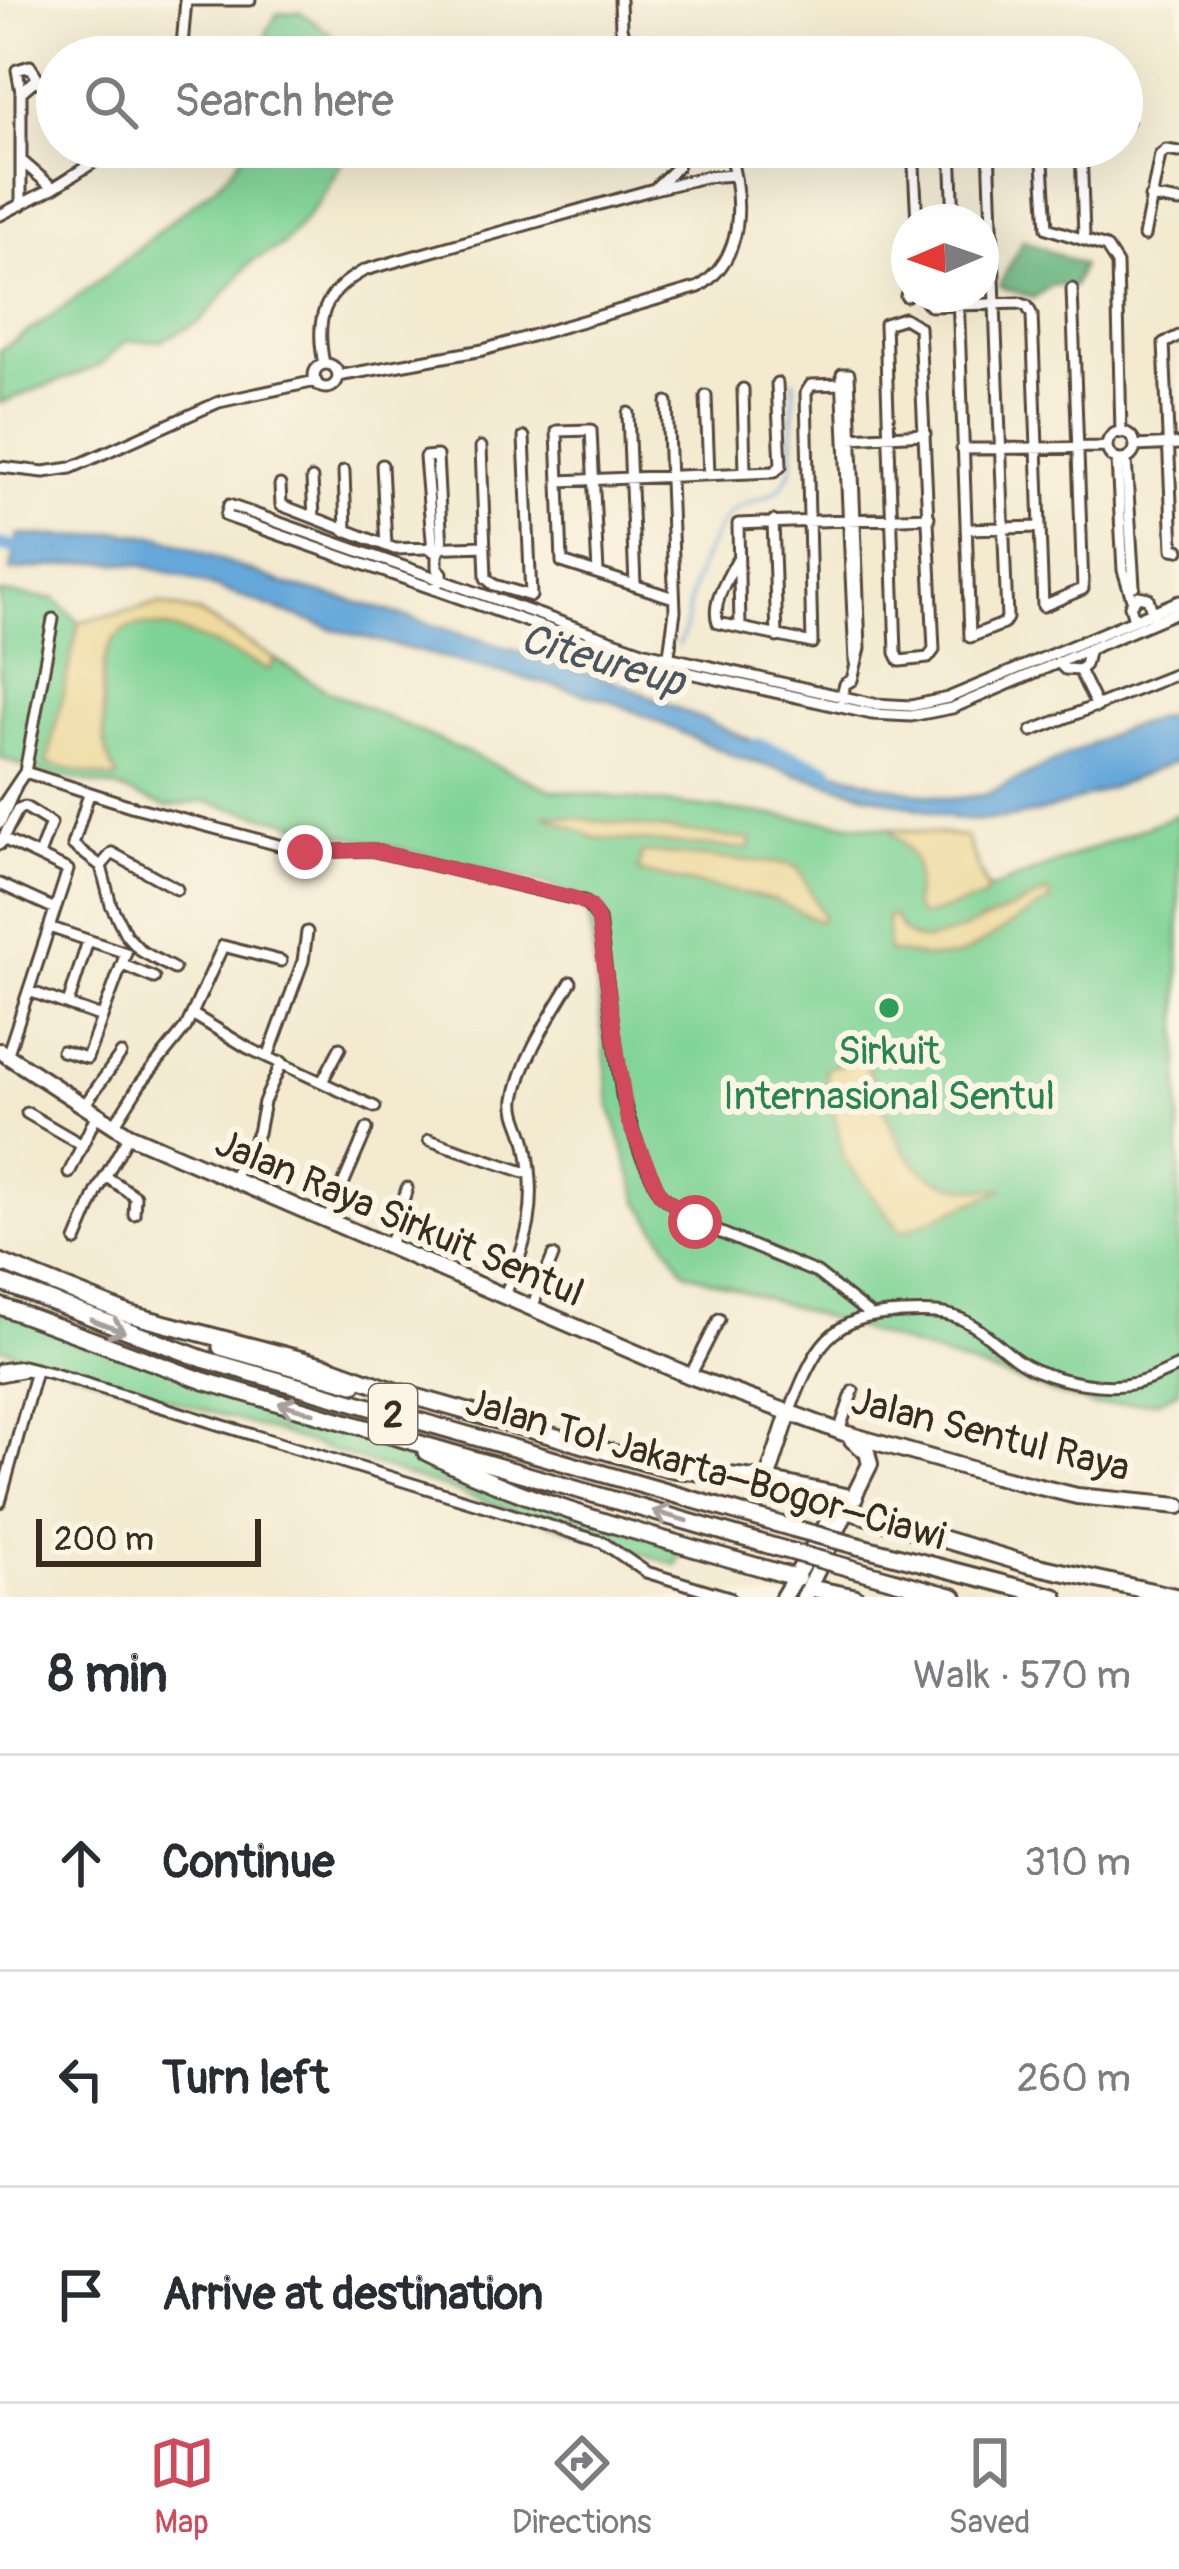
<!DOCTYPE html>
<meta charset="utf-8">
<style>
body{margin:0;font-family:Pangolin,sans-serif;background:#f2f2f3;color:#2b2b33}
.compass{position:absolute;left:891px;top:204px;width:108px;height:108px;border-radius:50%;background:#fff;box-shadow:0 12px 48px #0002;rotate:268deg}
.scale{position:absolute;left:36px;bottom:30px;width:225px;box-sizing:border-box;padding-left:12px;border:6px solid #3b2a1e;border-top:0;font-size:33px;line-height:42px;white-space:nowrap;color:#3b2a1e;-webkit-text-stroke:9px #fcf5e5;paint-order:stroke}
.stop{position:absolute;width:36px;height:36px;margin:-27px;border:9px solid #d1495b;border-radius:50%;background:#fff}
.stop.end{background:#d1495b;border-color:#fff;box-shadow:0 3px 12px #0008}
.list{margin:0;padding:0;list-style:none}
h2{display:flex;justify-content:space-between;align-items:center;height:156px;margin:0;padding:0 48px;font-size:51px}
h2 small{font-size:39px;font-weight:400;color:#7c7c81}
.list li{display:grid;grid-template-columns:78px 1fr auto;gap:36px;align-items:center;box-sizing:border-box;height:216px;padding:0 48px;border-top:3px solid #e1e1e2}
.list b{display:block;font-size:45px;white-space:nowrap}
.list em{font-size:39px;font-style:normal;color:#7c7c81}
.icon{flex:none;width:66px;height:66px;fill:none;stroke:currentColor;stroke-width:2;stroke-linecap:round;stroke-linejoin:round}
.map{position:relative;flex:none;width:1179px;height:1597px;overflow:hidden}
.search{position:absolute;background:#fff;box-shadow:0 12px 48px #0002;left:36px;right:36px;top:36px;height:132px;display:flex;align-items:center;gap:30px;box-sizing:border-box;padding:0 42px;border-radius:66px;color:#7c7c81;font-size:45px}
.sheet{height:804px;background:#fff}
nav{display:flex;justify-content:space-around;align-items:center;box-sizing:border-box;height:168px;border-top:3px solid #e1e1e2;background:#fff;font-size:33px;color:#7c7c81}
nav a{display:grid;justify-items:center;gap:6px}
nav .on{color:#d1495b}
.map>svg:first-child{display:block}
.green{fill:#7ed396;stroke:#5c7e5a;stroke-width:3}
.forest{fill:#66b57f;stroke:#50704e;stroke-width:3}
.sand{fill:#eeda9e;stroke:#94825e;stroke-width:3}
.water{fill:#66a8da;stroke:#50697c;stroke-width:3}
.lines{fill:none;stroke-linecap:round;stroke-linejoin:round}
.stream{stroke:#66a8da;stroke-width:3}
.river{stroke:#66a8da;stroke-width:14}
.street-casing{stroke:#574739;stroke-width:15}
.primary-casing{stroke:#574739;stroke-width:20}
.highway-casing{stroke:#574739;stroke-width:21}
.street{stroke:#fff;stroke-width:9}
.primary{stroke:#fff;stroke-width:14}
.highway{stroke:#fff;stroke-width:15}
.highway-bridge-casing{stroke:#574739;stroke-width:21;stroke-linecap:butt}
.highway-bridge{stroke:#fff;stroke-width:15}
.oneway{stroke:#a79f9a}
.route{stroke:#d1495b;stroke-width:15}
.leisure-dot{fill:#2e9e5b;stroke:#fcf5e5;stroke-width:4.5}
.labels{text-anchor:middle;stroke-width:12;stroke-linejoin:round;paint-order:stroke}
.shield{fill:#fcf5e5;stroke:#75675a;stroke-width:3}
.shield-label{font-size:36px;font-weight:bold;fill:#3b2a1e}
.leisure-label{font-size:39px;fill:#27864d;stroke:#fcf5e5}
.street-label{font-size:39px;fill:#3b2a1e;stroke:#fcf5e5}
.water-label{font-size:42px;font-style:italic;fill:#4a5660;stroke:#fcf5e5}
</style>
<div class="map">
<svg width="1179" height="1597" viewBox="0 0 1179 1597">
<rect width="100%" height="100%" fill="#fcf5e5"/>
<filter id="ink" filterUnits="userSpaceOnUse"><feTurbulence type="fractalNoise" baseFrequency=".00833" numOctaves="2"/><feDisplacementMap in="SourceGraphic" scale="24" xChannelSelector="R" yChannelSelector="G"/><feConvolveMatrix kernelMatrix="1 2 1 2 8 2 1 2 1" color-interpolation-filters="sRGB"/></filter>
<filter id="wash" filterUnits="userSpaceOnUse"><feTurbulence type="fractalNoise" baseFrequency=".004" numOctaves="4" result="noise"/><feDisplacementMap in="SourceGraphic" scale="48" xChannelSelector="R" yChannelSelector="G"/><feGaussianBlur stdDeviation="2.7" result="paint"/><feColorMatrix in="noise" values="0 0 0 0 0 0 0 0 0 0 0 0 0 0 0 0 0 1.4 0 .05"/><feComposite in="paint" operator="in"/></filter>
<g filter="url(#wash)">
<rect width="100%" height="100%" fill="#f3ead0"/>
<path class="green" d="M 300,12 L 334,36 L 342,57 L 269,57 L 266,34 L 277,14 Z
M 246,147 L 344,147 L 343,160 L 317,205 L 283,245 L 251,262 L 201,321 L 161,341 L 126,341 L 99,366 L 0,403 L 0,350 C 59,314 114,270 166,225 C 196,200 228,184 246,147 Z
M 0,593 L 55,599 L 79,622 L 160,604 L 199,613 L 324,689 L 551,790 L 966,837 L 988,890 L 1179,814 L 1179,1391 L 1158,1401 L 1094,1406 L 685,1272 L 639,1201 L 610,1104 L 589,913 L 553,886 L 203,801 L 166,807 L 116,788 L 40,772 L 0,758 Z
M 0,1306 L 391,1435 L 464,1472 L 683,1543 L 677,1565 L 279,1433 L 0,1348 Z"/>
<path class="forest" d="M 1023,240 L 1082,265 L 1073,287 L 1052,285 L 1033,298 L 999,286 Z"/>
<path class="sand" d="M 160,604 L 199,613 L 275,659 L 269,670 C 206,643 92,570 103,702 C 104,726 101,755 117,774 L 116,780 L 47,764 L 79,622 Z
M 543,814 L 751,840 L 750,849 L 595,838 Z
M 889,829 L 966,837 L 987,890 L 984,898 L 921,917 L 914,907 C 919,866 920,858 889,829 Z
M 642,852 L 788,864 L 798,868 L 823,916 L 820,922 L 775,900 L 638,872 Z
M 1048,892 L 1051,901 C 1026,912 975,951 957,956 C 935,960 910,955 888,951 L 887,916 L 894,916 C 900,929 907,938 922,940 C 941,943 1025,902 1048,892 Z
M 864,1059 C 898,1139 902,1195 1005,1189 L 902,1232 L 844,1160 L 825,1068 Z"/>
<path class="water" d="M 117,532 L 162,537 L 284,584 L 368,605 L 613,681 L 788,756 L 880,785 L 950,799 L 985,795 L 1122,729 L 1179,712 L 1179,760 C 1110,787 1030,829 954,819 L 736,757 L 609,700 L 332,629 L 189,578 L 137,564 L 94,562 L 11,571 L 18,535 L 84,537 Z"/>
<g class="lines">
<path class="stream" d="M 679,645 C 687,629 688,609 692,591 C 697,570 711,540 723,522 C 743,492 779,509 792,467 L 794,380
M 624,687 L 647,672"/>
<path class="river" d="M 0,545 L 31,551
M 758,745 L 828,770"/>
</g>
</g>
<g filter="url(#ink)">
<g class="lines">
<g class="street-casing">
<path id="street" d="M 185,0 L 250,0
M 620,0 L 621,28 L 629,57
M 181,57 L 186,0
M 21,92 L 17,70 L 30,66 L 39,80
M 1122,119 L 1127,121
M 913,147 L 917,222
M 951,147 L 954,222
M 1042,147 L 1047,228 L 1106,247 L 1117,264 L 1121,433
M 1081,147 L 1084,238
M 24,163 L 53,188
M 657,186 L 677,167 L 684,147
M 1150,197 L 1179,202
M 21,205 L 21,92 L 34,81 L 57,86
M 0,215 L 53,188 L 118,147
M 1144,236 L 1160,155 L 1166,150 L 1179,152
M 919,294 L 930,306 L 1019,303 L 1027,306 L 1032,315 L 1043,606 L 1083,589 L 1072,289
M 958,294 L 970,637 L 1003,624 L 1007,618 L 989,147
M 906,296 L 909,286
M 904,318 L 919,327 L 934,650 L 928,658 L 900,661 L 896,653 L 885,324 Z
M 1179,336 L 1164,343 L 1173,549 L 1179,550
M 324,364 C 315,319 322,293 365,270 L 654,189 L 705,177 L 734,175
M314 376a12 12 0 1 1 24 0a12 12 0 1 1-24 0Z
M 338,376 L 483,350 L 699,287 C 747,256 742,196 728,147
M 743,389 L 745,473
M 706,396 L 709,475
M 667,402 L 675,611 L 668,662
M 628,413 L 635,585
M1107 446a14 14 0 1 1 28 0a14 14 0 1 1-28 0Z
M 850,438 L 925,434
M 1135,446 L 1179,444
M 481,447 L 486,578 L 494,585 L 531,596 L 524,437
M 962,449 L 1106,447
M 437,456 L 442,548 L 437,554 L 437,568 L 442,573 L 437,585
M 1117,460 L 1123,570 L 1132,599
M 1126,460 L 1134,586
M 382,465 L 386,546
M 0,467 L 44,472 L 71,468 L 219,402 L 316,381
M 344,471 L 346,531
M 312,479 L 314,518
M 559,481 L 774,472 L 781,466 L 777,383
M 280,485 L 281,505 L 395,549 L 485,546
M 773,521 L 777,637
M 966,529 L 1040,527
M 433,551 L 425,457 L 437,456
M 737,560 C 727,579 711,603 718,623 L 812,643 L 806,393 L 811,385 L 842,384
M 598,573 L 591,430 L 557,431 L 562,562 L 674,598
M 1179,601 L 948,698 L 911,706 L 874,704 L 645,652 L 229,505 L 226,516 L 642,662 L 872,714 L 911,716 L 952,708 L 1179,611
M 1134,619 L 1130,606 L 1138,596 L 1148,598 L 1153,615
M 740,628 L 738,524 L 929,517
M 1058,662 L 1065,669 L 1079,670 L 1085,665 L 1089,649
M 1079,670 L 1097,707
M 840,704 L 845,684 L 852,680 L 860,648 L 849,374 L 842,374 L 855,662
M 1032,731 L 1174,675
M 25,772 L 53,619
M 89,794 L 73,845 L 101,866 L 111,905 L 126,935 L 141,951 L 174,969
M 0,809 L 25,772 L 131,806 L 305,852 L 371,850 L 584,901 L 599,919 L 622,1096 L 640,1153 L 660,1194 L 695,1222 L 817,1273 L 869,1314
M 0,823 L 16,786
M 3,839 L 68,870 L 7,1056
M 0,844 L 18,809 L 25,807 L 51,823 L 39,855
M 101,866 L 112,853 L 177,889
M 0,884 L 55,909
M 49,927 L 126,953 L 87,1058 L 62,1051
M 123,965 L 154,978
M 29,991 L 102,1017
M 68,1004 L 88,941
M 192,1014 L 248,1048 L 375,1107
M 268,1057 L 303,961 L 307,932
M 323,1080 L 340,1048
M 83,1107 L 121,1054
M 27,1113 L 82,1145
M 113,1127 L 140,1084 L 186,1027 L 223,946 L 281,961
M 429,1140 L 530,1174
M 69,1173 L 96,1116
M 105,1176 L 135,1196 L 134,1214
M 231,1181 L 258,1133 L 264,1102 L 282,1062
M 327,1221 L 367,1129
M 76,1241 L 97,1191 L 129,1135
M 389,1247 L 407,1188
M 504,1297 C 528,1240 539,1206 526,1144 C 523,1128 513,1115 515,1099 C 522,1058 550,1017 571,982
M 531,1310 L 553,1256
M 0,1369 L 23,1366 L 51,1373 L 602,1542 L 646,1572 L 729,1597
M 0,1376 L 31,1370
M 690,1376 L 719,1319
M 789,1413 C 815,1348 827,1315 903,1313 C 926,1312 947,1311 967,1322 C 992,1335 1009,1359 1035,1370 C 1064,1382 1105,1390 1136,1383 C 1151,1380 1165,1372 1179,1366
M 839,1431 L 853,1391
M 0,1502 L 36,1371"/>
</g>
<g class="primary-casing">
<path id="primary" d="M 0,1051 L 129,1135 L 690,1376 L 844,1433 L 995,1476 L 1077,1496 L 1179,1506
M 789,1413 L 767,1480 L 855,1498
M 783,1597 L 828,1522 L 828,1510 L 810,1494
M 804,1597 L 870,1464 L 867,1452 L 852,1440"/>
</g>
<g class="highway-casing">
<path id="highway" d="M 0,1262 L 131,1315
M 0,1282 L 203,1359 L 792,1528
M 0,1306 L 204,1381 L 782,1549
M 121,1312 L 329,1367 L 395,1391 L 665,1468 L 767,1480
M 221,1347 L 354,1384
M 426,1452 C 542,1511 673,1541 797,1578
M 849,1511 L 1027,1564 L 1177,1597
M 858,1546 L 1055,1597
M 850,1568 L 954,1597
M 810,1588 L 855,1597"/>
</g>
<use href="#street" class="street"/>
<use href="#primary" class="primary"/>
<use href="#highway" class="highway"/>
<g class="highway-bridge-casing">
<path id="highway-bridge" d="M 792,1528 L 858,1546
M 782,1549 L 850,1568"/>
</g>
<use href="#highway-bridge" class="highway-bridge"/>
</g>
<defs><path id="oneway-shaft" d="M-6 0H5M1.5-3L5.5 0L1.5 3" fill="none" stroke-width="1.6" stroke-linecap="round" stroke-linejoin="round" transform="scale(3)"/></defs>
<g class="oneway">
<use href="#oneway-shaft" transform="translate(108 1326) rotate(20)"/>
<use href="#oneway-shaft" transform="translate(296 1408) rotate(-164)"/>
<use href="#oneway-shaft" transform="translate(670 1516) rotate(-164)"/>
</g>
</g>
<g class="lines" filter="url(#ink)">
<path class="route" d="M 305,852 L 371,850 L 574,898 L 591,906 L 598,919 L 627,1119 L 660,1194 L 695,1222"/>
</g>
<circle class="leisure-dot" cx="889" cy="1008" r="12"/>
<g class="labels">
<rect class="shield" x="369" y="1384" width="48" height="60" rx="9"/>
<g class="shield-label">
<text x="393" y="1427">2</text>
</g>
<g class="leisure-label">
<text x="889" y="1064">Sirkuit<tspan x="889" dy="45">Internasional Sentul</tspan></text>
</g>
<g class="street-label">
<text transform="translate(400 1217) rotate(23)" y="14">Jalan Raya Sirkuit Sentul</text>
<text transform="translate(991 1433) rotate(14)" y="14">Jalan Sentul Raya</text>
<text transform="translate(706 1468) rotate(16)" y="14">Jalan Tol Jakarta–Bogor–Ciawi</text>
</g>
<g class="water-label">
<text transform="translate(603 659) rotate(16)" y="15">Citeureup</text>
</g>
</g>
</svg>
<svg class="compass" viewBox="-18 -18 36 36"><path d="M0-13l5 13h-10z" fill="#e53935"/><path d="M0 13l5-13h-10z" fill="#7c7c81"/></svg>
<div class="scale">200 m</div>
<div class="stop" style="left:695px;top:1222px"></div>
<div class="stop end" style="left:305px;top:852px"></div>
<div class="search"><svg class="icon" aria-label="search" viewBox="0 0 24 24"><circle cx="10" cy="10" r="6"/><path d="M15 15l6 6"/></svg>Search here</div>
</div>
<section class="sheet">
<h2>8 min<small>Walk · 570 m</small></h2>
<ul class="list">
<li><svg class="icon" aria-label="ahead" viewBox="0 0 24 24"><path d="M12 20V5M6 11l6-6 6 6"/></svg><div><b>Continue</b></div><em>310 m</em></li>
<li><svg class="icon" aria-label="left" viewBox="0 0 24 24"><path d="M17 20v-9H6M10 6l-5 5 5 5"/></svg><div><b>Turn left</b></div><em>260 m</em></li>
<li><svg class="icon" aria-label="arrive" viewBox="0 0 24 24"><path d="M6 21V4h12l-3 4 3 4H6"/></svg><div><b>Arrive at destination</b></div></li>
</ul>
</section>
<nav>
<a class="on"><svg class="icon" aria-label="map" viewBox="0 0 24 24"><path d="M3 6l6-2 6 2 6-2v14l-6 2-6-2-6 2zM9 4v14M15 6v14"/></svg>Map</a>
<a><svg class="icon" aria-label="directions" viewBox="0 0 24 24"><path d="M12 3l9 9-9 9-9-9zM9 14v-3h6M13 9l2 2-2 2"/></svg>Directions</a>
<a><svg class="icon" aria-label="saved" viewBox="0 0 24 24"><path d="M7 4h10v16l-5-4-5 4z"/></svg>Saved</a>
</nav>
